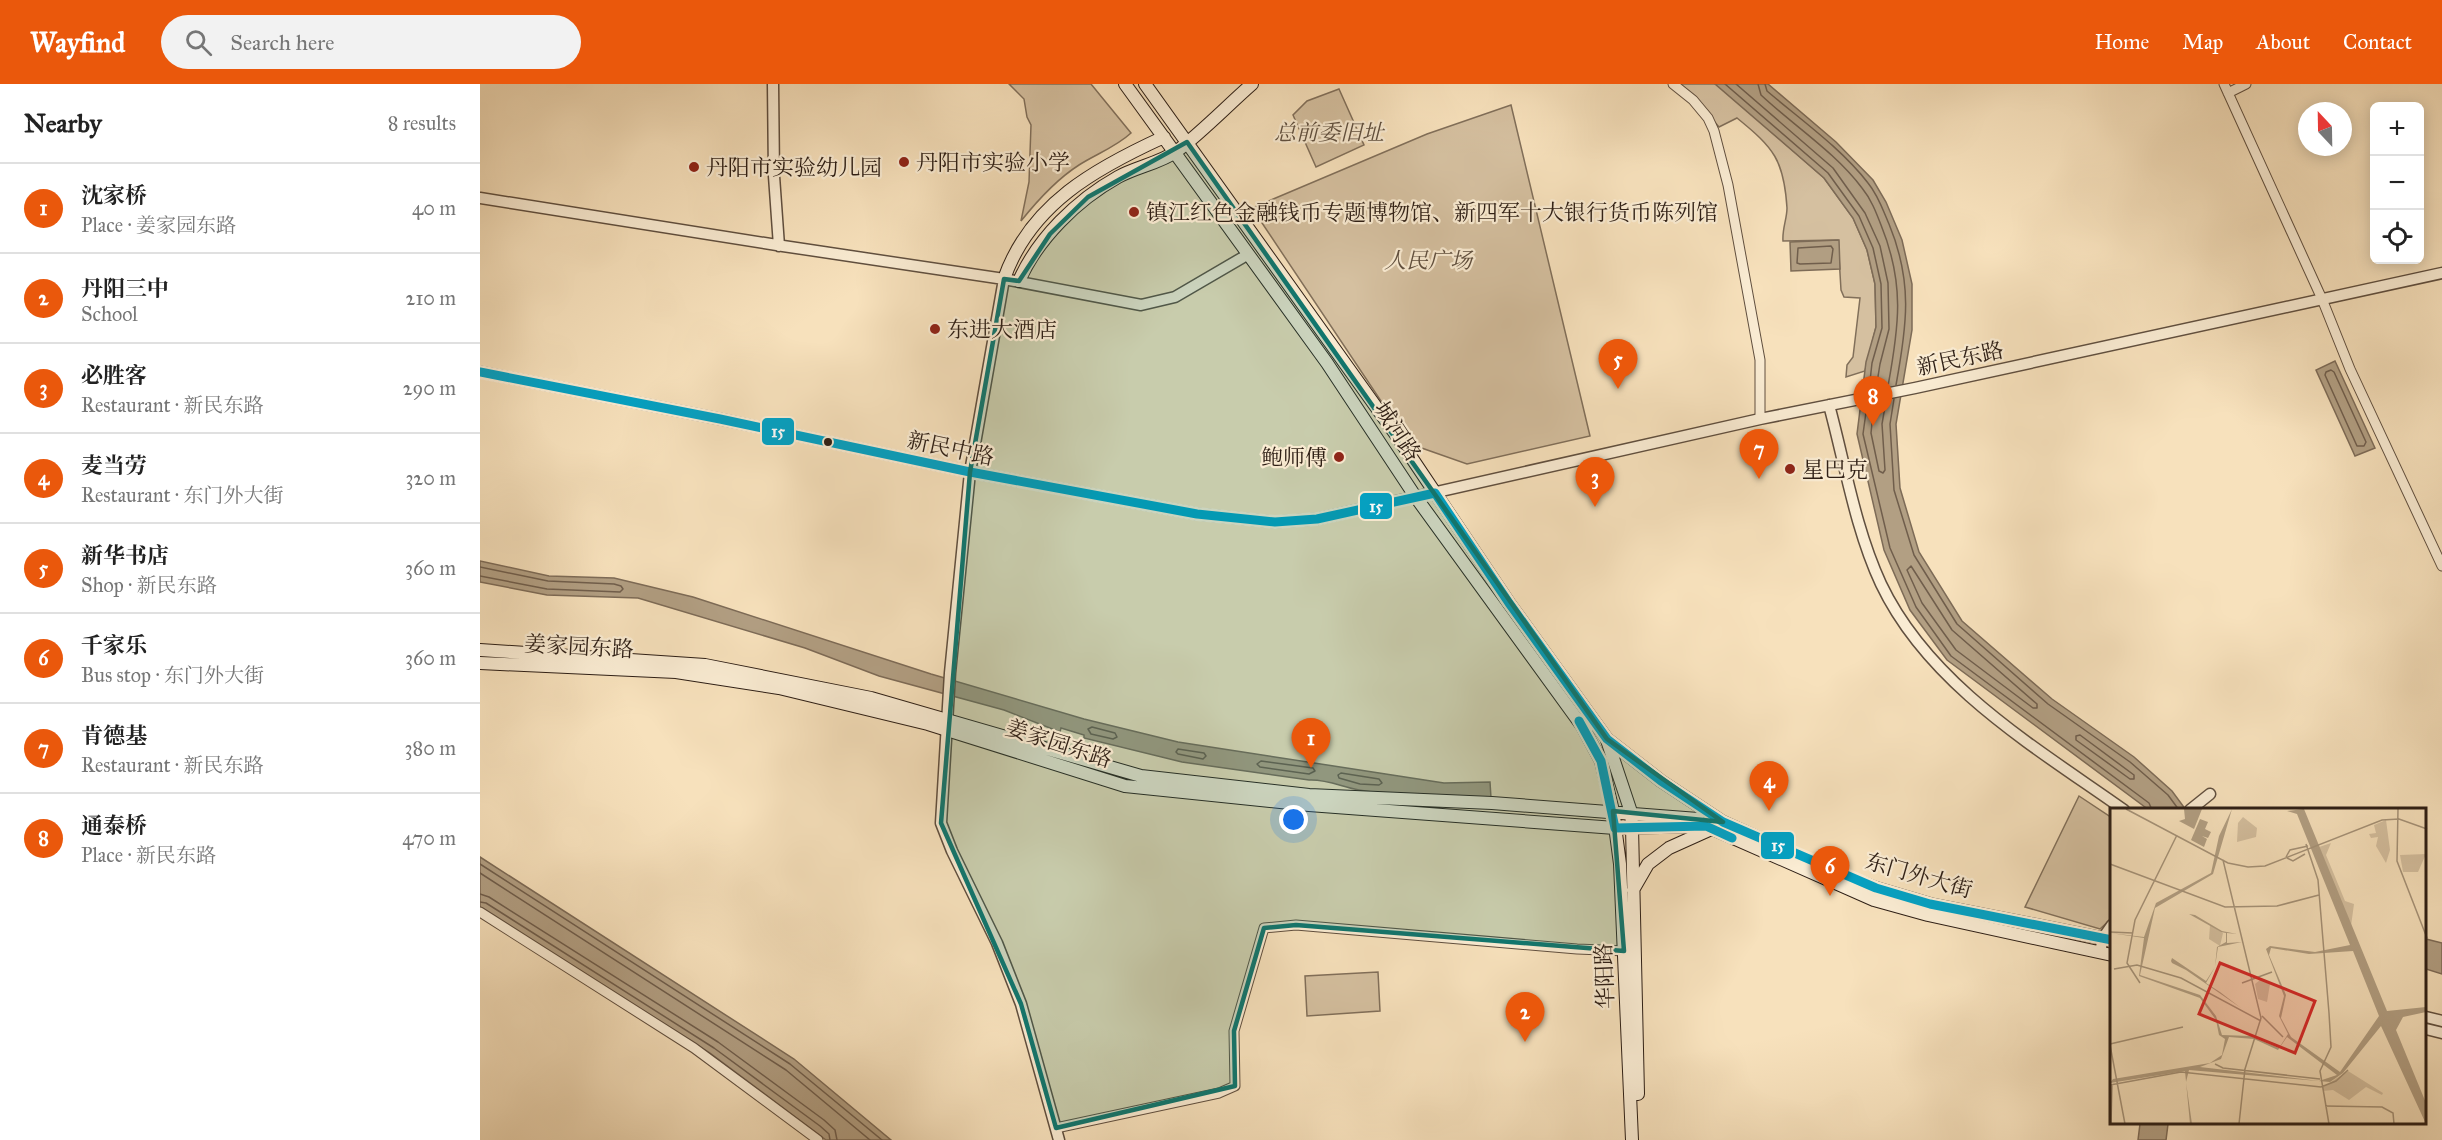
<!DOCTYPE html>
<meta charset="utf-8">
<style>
body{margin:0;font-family:"IM FELL Great Primer","Noto Serif SC",serif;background:#f2f2f2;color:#222}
.controls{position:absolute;right:18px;top:18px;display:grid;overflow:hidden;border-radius:9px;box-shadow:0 3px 15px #0003}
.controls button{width:54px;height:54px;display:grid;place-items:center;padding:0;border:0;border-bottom:2px solid #e0e0e0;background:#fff;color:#222;font:30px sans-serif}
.compass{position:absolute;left:1818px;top:18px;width:54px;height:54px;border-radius:50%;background:#fff;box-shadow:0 3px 15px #0003;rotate:338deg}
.you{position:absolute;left:814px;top:736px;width:21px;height:21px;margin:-15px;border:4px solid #fff;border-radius:50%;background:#1a73e8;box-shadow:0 0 0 9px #1a73e833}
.badge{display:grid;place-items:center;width:39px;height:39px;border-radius:50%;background:#ea580c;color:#fff;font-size:20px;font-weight:700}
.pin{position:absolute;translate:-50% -50px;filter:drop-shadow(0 2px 3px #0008)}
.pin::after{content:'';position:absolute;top:32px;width:21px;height:18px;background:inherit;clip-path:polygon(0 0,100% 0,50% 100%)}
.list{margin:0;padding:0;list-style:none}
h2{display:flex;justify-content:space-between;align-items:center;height:78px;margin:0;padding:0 24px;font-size:26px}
h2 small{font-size:20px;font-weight:400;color:#767676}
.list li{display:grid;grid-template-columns:39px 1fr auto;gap:18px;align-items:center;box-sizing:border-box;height:90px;padding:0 24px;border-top:2px solid #e0e0e0}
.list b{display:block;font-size:22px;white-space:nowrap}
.list p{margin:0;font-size:20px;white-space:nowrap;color:#767676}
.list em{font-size:20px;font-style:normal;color:#767676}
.icon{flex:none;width:33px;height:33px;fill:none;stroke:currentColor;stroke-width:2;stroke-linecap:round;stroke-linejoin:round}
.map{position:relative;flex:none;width:1962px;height:1056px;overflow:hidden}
header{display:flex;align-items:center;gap:36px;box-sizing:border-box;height:84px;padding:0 30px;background:#ea580c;color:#fff}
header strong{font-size:28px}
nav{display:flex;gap:33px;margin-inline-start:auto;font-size:21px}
.search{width:420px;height:54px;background:#f2f2f2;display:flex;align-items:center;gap:15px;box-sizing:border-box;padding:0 21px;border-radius:33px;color:#767676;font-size:22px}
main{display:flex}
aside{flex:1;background:#fff}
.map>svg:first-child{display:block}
.green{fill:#d5c0a0;stroke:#816f5a;stroke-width:1.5}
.water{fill:#b29f83;stroke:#7d6b57;stroke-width:1.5}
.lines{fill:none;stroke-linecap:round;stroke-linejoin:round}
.shore{stroke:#705e4c;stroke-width:1.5}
.minor-casing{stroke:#604f3f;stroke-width:11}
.tertiary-casing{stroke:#604f3f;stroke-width:13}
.secondary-casing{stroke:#2d1e15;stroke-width:14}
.minor{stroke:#faecd3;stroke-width:9}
.tertiary{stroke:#faecd3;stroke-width:10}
.secondary{stroke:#faecd3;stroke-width:12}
.bus-1-casing{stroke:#faecd3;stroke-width:14}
.bus-1{stroke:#02a2c5;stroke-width:9}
.marked{fill:#0f766e;fill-opacity:0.2;stroke:#0f766e;stroke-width:4.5;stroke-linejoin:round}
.poi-dot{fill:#8f2418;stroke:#faecd3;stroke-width:2}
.bus-dot{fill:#2d1e15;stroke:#faecd3;stroke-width:2}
.labels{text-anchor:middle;stroke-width:4.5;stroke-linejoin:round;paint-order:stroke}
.park-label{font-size:22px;font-style:italic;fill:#5f4f3f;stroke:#faecd3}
.poi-label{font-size:22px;fill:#2d1e15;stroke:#faecd3;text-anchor:start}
.street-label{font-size:22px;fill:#2d1e15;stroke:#faecd3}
.inset-road{fill:none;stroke:#a69379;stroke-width:1.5}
.view{fill:#d62828;fill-opacity:0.15;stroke:#d62828;stroke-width:3}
.inset-edge{fill:none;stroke:#2d1e15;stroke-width:3}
.line-badge{stroke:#faecd3;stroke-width:2}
.badge-label{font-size:16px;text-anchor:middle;font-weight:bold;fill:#fff}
</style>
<header>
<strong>Wayfind</strong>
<div class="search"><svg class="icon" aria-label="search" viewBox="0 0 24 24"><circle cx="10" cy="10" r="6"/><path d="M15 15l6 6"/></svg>Search here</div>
<nav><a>Home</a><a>Map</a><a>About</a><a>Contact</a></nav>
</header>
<main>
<aside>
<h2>Nearby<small>8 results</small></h2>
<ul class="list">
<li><span class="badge">1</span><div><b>沈家桥</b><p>Place · 姜家园东路</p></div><em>40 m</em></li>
<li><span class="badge">2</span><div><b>丹阳三中</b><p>School</p></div><em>210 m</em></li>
<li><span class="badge">3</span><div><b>必胜客</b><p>Restaurant · 新民东路</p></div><em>290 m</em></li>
<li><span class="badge">4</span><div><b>麦当劳</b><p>Restaurant · 东门外大街</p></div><em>320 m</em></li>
<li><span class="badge">5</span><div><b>新华书店</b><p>Shop · 新民东路</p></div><em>360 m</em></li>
<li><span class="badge">6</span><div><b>千家乐</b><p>Bus stop · 东门外大街</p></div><em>360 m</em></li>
<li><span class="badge">7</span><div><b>肯德基</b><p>Restaurant · 新民东路</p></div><em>380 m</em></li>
<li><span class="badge">8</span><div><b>通泰桥</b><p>Place · 新民东路</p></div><em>470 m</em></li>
</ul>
</aside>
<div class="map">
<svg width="1962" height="1056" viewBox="0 0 1962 1056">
<rect width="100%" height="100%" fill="#f7e1bc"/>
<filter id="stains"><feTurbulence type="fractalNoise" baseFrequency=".00333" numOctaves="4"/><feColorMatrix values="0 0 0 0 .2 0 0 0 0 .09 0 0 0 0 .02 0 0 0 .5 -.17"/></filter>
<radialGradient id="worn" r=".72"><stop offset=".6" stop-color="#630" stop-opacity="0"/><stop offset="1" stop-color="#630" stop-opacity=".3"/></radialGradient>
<path class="green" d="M 529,0 L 611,0 L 651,49 C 636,63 616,70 599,81 C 577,95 557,117 541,137 L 549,98 L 551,41 L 547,33 L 544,15 Z
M 1198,0 L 1237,0 L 1344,94 L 1373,134 L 1387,166 L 1395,200 L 1396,243 L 1385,287 L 1366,293 L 1367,281 L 1373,273 L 1380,214 L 1364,213 L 1361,206 L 1358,156 L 1303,157 C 1302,145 1307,135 1307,124 C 1304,76 1294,64 1257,34 L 1239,43 L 1214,14 Z
M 859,5 L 884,61 L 836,83 L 813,31 L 827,17 Z
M 1031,21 L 1110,352 L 987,380 L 936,362 L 913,335 L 772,124 L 947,50 Z
M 1599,712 L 1632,734 L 1632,834 L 1620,845 L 1545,823 Z
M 898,888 L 900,927 L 827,932 L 825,892 Z"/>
<path class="water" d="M 1235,0 L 1288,0 L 1356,58 L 1393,96 L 1406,118 L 1422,156 L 1432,200 L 1432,246 L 1416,340 L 1420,404 L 1439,468 L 1482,537 L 1572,615 L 1654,673 L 1692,707 L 1706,726 L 1669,726 L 1467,576 L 1430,526 L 1404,466 L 1377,350 L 1386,278 L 1396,243 L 1395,200 L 1387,166 L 1373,134 L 1344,94 Z
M 1359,156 L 1360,185 L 1311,187 L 1310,158 Z
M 1855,277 L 1895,364 L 1875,372 L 1836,286 Z
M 0,477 L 69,492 L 134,494 L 213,513 L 451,590 L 604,635 L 698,658 L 964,699 L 1010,698 L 1011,714 C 967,713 923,713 879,706 C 862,703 847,695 829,696 L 702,678 L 604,654 L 604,651 L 581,644 L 580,648 L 524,626 L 399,592 L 325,564 L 158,514 L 67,511 L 0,498 Z
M 0,773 L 314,975 L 411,1056 L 346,1056 L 230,969 L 0,823 Z
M 1946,855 L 1962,859 L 1962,890 L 1946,885 Z
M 1660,1040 L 1688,1040 L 1686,1056 L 1658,1056 Z"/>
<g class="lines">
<path class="shore" d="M 1245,0 L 1348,89 L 1379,132 L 1393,164 L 1401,200 L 1402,244 L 1392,279 L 1389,306
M 1256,0 L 1353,84 L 1385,129 L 1400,162 L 1408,199 L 1409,245 L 1400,280 L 1396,305
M 1278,0 L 1281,11 C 1314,42 1355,68 1382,104 C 1391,115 1396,128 1401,141 C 1425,200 1419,242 1408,302
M 1285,0 L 1287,7 C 1321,36 1361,64 1388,99 C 1398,111 1403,126 1409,140 C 1433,198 1427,241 1416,301
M 1351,162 L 1353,165 L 1351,179 L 1320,180 L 1317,179 L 1318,164 Z
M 1851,286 L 1854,288 L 1886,358 L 1884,362 L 1877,362 L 1845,291 L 1846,288 Z
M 1414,315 L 1410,340 L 1414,406 L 1434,471 L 1477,540 L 1568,620 L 1650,678 L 1688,711 L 1699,726
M 1394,319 L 1391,349 L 1399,387 L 1403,389 L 1405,386 L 1402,340 L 1406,317
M 1387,321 L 1383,350 L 1410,464 L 1436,523 L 1471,572 L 1669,719 L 1672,726
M 1431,482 L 1472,546 L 1557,620 L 1557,624 L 1553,624 L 1476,566 L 1442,519 L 1427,486 Z
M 0,483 L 68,497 L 134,500 L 141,502 L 143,505 L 140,508 L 67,505 L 0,492
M 612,643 L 635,649 L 637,653 L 633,655 L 611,650 L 608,645 Z
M 1600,651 L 1654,691 L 1654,695 L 1650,695 L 1596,656 L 1596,652 Z
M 698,665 L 724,669 L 726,672 L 723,675 L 698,670 L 696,668 Z
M 781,677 L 833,684 L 835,687 L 829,690 L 780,683 L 777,680 Z
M 861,689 L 899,695 L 902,699 L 899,701 L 880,700 L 859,694 L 858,691 Z
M 0,780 L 310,980 L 402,1056
M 0,789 L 306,986 L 390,1056
M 0,810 L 9,813 L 238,958 L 344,1036 L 355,1046 L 357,1056
M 0,818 L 6,819 L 234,964 L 340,1042 L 349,1050 L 350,1056"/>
<g class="minor-casing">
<path id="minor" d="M 1193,0 L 1213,16 L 1228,34 L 1234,47 L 1248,101 L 1280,276 L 1280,335
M 1744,0 L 1842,215 L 1870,285 L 1962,482
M 1748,9 L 1766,0
M 0,828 L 214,964 L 338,1056
M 576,1044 L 739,1009 L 755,1002 L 754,947 L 784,844 L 816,841 L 1097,865 L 1147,867"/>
</g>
<g class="tertiary-casing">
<path id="tertiary" d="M 293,0 L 294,92 L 299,162
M 0,114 L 303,162 L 524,195 L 661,221 L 695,213 L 767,171
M 524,195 L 490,388 L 470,589 L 461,739 L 472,767 L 517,859 L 541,920 L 579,1056
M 0,288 L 240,335 L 490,388 L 717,430 L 795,438 L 837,435 L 1280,335 L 1435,304 L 1962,189
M 1349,321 C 1365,380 1375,444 1401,500 C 1449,601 1555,663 1644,726
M 1710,726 L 1730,710
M 1620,868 L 1623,854 L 1632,841
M 1946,933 L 1962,937
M 1946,945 L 1962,949"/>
</g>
<g class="secondary-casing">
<path id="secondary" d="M 645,0 L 847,279 L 935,412 L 1102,642 L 1121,677 L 1133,727 L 1140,780 L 1152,1056
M 665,0 L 919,355 L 1029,519 L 1127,655 L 1181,697 L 1243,738 L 1355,788 L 1396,804 L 1450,820 L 1632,856
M 524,195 C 550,120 616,84 684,53
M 539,197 C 558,154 597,116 638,93 C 656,83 680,79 697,67 C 723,47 747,22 772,0
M 0,566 L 225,581 L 391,614 L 661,692 L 829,711 L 1012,719 L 1218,735
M 0,579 L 196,588 L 299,604 L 448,640 L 645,702 L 829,721 L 1135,744 L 1226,742 L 1394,816 L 1448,831 L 1632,871
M 1127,656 L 1151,728 L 1152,743 L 1158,1010
M 1153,806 L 1168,780 L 1189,764 L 1229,746"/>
</g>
<use href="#minor" class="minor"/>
<use href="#tertiary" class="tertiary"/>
<use href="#secondary" class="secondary"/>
<g class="bus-1-casing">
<path id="bus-1" d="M 0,288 L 240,335 L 490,388 L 717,430 L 795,438 L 837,435 L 955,409 L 1029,519 L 1127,655 L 1181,697 L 1243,738 L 1396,804 L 1450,820 L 1632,856
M 1099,637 L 1121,677 L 1135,744 L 1226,742 L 1252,754"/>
</g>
<use href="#bus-1" class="bus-1"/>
</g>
<path class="marked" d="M 707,58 L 1127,655 L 1243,738 L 1133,727 L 1144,867 L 816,841 L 784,844 L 754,947 L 755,1002 L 576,1044 L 541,920 L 461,739 L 490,388 L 524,195 L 539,197 L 570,150 L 608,113 Z"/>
<g class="poi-dot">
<circle cx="424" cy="78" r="6"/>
<circle cx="214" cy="83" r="6"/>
<circle cx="654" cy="128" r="6"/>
<circle cx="455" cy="245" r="6"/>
<circle cx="859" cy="373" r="6"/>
<circle cx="1310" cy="385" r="6"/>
</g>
<circle class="bus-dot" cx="348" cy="358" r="5"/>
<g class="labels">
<g class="park-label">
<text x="849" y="56">总前委旧址</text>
<text x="948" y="184">人民广场</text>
</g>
<g class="poi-label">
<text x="436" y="86">丹阳市实验小学</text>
<text x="226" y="91">丹阳市实验幼儿园</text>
<text x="666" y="136">镇江红色金融钱币专题博物馆、新四军十大银行货币陈列馆</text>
<text x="467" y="253">东进大酒店</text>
<text x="847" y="381" text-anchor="end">鲍师傅</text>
<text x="1322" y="393">星巴克</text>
</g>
<g class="street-label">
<text transform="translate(1480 274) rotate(-12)" y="8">新民东路</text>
<text transform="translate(918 347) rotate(57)" y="8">城河路</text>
<text transform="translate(471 364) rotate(12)" y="8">新民中路</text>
<text transform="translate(99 562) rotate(3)" y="8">姜家园东路</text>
<text transform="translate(579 659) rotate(18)" y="8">姜家园东路</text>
<text transform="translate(1439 791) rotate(16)" y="8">东门外大街</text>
<text transform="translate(1124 892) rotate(-92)" y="8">华阳路</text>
</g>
</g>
<g transform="translate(1630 724)">
<rect width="316" height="316" fill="#f7e1bc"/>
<path d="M 133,9 L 147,20 L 146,29 L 127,34 L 128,15 ZM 276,12 L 280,42 L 276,55 L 266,38 L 268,29 L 261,30 L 259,26 L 266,25 L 264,17 ZM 227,33 L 221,35 L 216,47 L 235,93 L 244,96 L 241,118 L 209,39 ZM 316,46 L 308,64 L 293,64 L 290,47 ZM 100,117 L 113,125 L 110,138 L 99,131 ZM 150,172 L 160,176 L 157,194 L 148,191 L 145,176 ZM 238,263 L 273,285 L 272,287 L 256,279 L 239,292 L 223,282 L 213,283 L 213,279 Z" fill="#d5c0a0"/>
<path d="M 74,1 L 92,1 L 84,21 L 69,13 L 75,11 ZM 122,1 L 103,66 L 45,100 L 30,167 L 90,187 L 106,208 L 112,227 L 140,228 L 169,240 L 178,226 L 169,208 L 174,188 L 156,141 L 160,138 L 205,144 L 240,137 L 187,6 L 177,3 L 194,1 L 277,203 L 316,199 L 316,204 L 293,209 L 286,222 L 316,295 L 316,316 L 271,218 L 233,265 L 220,274 L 79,262 L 76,274 L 82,316 L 80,316 L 75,263 L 0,275 L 3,271 L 100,255 L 112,247 L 115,231 L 109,227 L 106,212 L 90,190 L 29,168 L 34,130 L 0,125 L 34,129 L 46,95 L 101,65 L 109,28 ZM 161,140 L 199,146 L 243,143 L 269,208 L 230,264 L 181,229 L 171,210 L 176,187 L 159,147 ZM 119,229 L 144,231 L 168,242 L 177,229 L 227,267 L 209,273 L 90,259 L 111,251 ZM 90,11 L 98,14 L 95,21 L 101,24 L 98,30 L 92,28 L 97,31 L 94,39 L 81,32 ZM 79,106 L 85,107 L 112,123 L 127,126 L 117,125 L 117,135 L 132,134 L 108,139 L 105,159 L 96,175 L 110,184 L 131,200 L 76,162 L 62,155 L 61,153 L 62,150 L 96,173 L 105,159 L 107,139 L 116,134 L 116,125 L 111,124 Z" fill="#b29f83" fill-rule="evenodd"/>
<path class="inset-road" d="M 16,1 L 118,55 L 138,59 L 155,58 L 272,12 L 289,11 L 317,21M 288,1 L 287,53 L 317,130M 196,36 L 208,72 L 219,205 L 221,239 L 210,263 L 219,316M 176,49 L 180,42 L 198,38M 177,50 L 183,53 L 195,46M 113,52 L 151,210 L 135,261 L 129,316M 0,56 L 115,99 L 167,98 L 209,87M 0,124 L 23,125M 4,161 L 27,157 L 71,170 L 151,213M 30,175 L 17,155 L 25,112 L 67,27M 132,175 L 162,164M 152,208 L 173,229M 0,236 L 73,219M 0,237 L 15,316M 105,256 L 113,260 L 210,271M 0,277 L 71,264 L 211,279M 211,279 L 226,273 L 238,262M 215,298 L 272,299 L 283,305 L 284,316M 1,316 L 2,277"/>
<path class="view" d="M 110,155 L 205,193 L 185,245 L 89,206 Z"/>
<rect width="316" height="316" class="inset-edge"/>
</g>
<g class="line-badge">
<rect x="281" y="333" width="34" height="29" rx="6" fill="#02a2c5"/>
<rect x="879" y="408" width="34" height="28" rx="6" fill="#02a2c5"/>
<rect x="1280" y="747" width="35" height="29" rx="6" fill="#02a2c5"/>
</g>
<g class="badge-label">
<text x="298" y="353">15</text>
<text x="896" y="428">15</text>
<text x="1298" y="767">15</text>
</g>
<rect width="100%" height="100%" filter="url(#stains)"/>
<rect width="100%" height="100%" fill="url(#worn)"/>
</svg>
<div class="controls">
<button>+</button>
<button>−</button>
<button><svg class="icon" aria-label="locate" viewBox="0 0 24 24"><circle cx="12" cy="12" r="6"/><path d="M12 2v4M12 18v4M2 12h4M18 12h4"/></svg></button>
</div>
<svg class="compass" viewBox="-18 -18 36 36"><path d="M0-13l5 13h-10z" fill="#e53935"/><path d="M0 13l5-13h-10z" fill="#767676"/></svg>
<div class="you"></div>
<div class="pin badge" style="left:831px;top:684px">1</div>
<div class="pin badge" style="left:1045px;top:958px">2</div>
<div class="pin badge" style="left:1115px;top:423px">3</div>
<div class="pin badge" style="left:1289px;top:727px">4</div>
<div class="pin badge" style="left:1138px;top:305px">5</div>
<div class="pin badge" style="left:1350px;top:812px">6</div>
<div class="pin badge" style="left:1279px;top:395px">7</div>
<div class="pin badge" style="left:1393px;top:342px">8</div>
</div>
</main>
